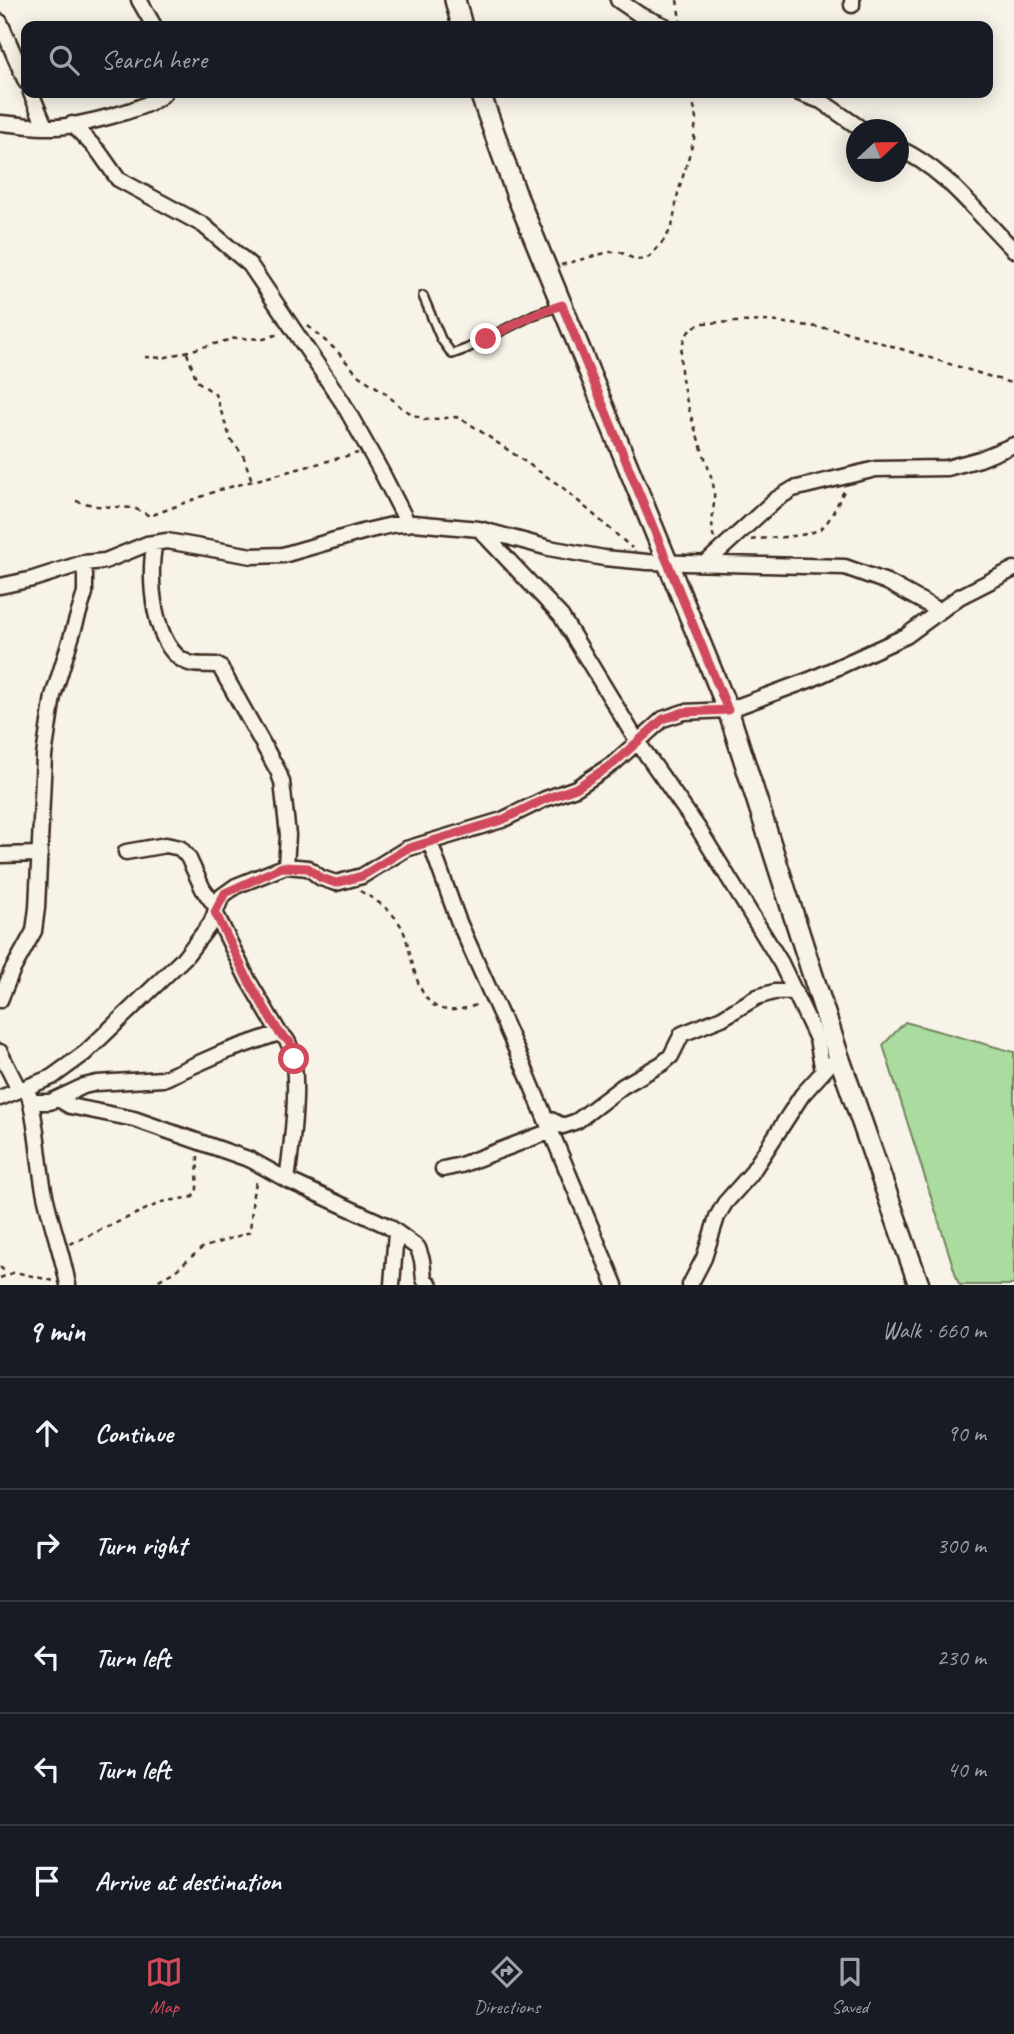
<!DOCTYPE html>
<meta charset="utf-8">
<style>
body{margin:0;font-family:Caveat,sans-serif;background:#242831;color:#f1f3f6}
.compass{position:absolute;left:846px;top:119px;width:63px;height:63px;border-radius:50%;background:#171b24;box-shadow:0 4px 18px #0003;rotate:68deg}
.stop{position:absolute;width:21px;height:21px;margin:-16px;border:5px solid #d1495b;border-radius:50%;background:#fff}
.stop.end{background:#d1495b;border-color:#fff;box-shadow:0 2px 7px #0008}
.list{margin:0;padding:0;list-style:none}
h2{display:flex;justify-content:space-between;align-items:center;height:91px;margin:0;padding:0 28px;font-size:30px}
h2 small{font-size:23px;font-weight:400;color:#9ea1a6}
.list li{display:grid;grid-template-columns:46px 1fr auto;gap:21px;align-items:center;box-sizing:border-box;height:112px;padding:0 28px;border-top:2px solid #363941}
.list b{display:block;font-size:26px;white-space:nowrap}
.list em{font-size:23px;font-style:normal;color:#9ea1a6}
.icon{flex:none;width:38px;height:38px;fill:none;stroke:currentColor;stroke-width:2;stroke-linecap:round;stroke-linejoin:round}
.map{position:relative;flex:none;width:1014px;height:1285px;overflow:hidden}
.search{position:absolute;background:#171b24;box-shadow:0 4px 18px #0003;left:21px;right:21px;top:21px;height:77px;display:flex;align-items:center;gap:18px;box-sizing:border-box;padding:0 24px;border-radius:14px;color:#9ea1a6;font-size:26px}
.sheet{height:651px;background:#171b24}
nav{display:flex;justify-content:space-around;align-items:center;box-sizing:border-box;height:98px;border-top:2px solid #363941;background:#171b24;font-size:19px;color:#9ea1a6}
nav a{display:grid;justify-items:center;gap:4px}
nav .on{color:#d1495b}
.map>svg:first-child{display:block}
.green{fill:#a9dc9e;stroke:#72835e;stroke-width:2}
.lines{fill:none;stroke-linecap:round;stroke-linejoin:round}
.service-casing{stroke:#3b2a1e;stroke-width:12}
.minor-casing{stroke:#3b2a1e;stroke-width:19}
.secondary-casing{stroke:#3b2a1e;stroke-width:24}
.path{stroke:#3b2a1e;stroke-width:2.5;stroke-dasharray:5 5;stroke-linecap:butt}
.service{stroke:#f7f3e8;stroke-width:7}
.minor{stroke:#f7f3e8;stroke-width:14}
.secondary{stroke:#f7f3e8;stroke-width:19}
.route{stroke:#d1495b;stroke-width:9}
</style>
<div class="map">
<svg width="1014" height="1285" viewBox="0 0 1014 1285">
<rect width="100%" height="100%" fill="#f7f3e8"/>
<filter id="ink" filterUnits="userSpaceOnUse"><feTurbulence type="fractalNoise" baseFrequency=".0143" numOctaves="2"/><feDisplacementMap in="SourceGraphic" scale="14" xChannelSelector="R" yChannelSelector="G"/><feConvolveMatrix kernelMatrix="1 2 1 2 8 2 1 2 1" color-interpolation-filters="sRGB"/></filter>
<g filter="url(#ink)">
<path class="green" d="M 905,1022 L 1014,1052 L 1014,1285 L 960,1285 L 958,1282 L 883,1045 Z"/>
<g class="lines">
<g class="service-casing">
<path id="service" d="M 423,296 L 441,339 L 452,354 L 466,349 L 533,315 L 562,305"/>
</g>
<g class="minor-casing">
<path id="minor" d="M 139,0 L 154,26
M 618,0 L 640,15 L 665,26
M 852,5 L 852,0
M 0,22 L 26,82
M 31,93 L 45,126
M 799,93 L 821,101 L 863,130
M 0,123 C 18,124 37,128 55,127 C 75,127 154,108 164,93
M 72,124 L 99,152 L 118,179 L 203,225 L 250,265 L 343,403 L 382,473 L 408,524
M 898,148 C 947,170 977,214 1014,250
M 479,529 L 561,616 L 637,741 L 698,828 L 781,963 L 817,1039 L 823,1071
M 155,543 C 147,575 153,651 189,663 C 197,666 208,664 216,665 L 220,667 L 278,771 L 282,782 L 288,835 L 286,866
M 706,563 L 775,500 L 793,489 L 876,469 L 947,468 L 980,459 L 1014,445
M 0,586 L 33,579 L 83,563 L 105,561 L 147,544 L 167,541 L 252,556 L 283,555 L 366,531 L 392,525 L 414,523 L 479,529 L 549,548 L 604,558 L 647,562 L 845,567 L 887,582 L 940,611 L 959,597 L 1014,569
M 430,842 L 458,920 L 524,1067 L 615,1285
M 126,852 L 166,845 L 180,848 L 188,857 L 203,889 L 217,908
M 0,855 L 40,854
M 215,912 L 248,980 L 280,1034
M 0,1000 L 12,971 L 34,931 L 37,908 L 44,756 L 53,696 L 85,593 L 85,575 L 83,563
M 0,1052 L 19,1090
M 29,1095 C 37,1125 38,1155 43,1185 C 49,1219 62,1251 68,1285
M 0,1098 L 52,1077 L 85,1053 L 185,957 L 211,923 L 222,896 L 236,886 L 286,866 L 308,868 L 321,878 L 336,883 L 362,876 L 406,849 L 502,820 L 545,799 L 576,788 L 614,763 L 663,719 L 684,712 L 728,710 L 812,679 L 906,636 L 940,611
M 58,1099 L 70,1106 L 134,1119 L 251,1160 L 287,1180 L 388,1226 L 418,1248 L 422,1260 L 424,1279 L 430,1285
M 31,1102 L 50,1102 L 84,1086 L 97,1083 L 163,1079 L 224,1052 L 276,1034 C 309,1034 290,1157 287,1180
M 545,1117 L 563,1126 L 577,1121 L 623,1086 L 663,1063 L 671,1056 L 682,1034 L 722,1018 L 757,997 L 774,992 L 795,991
M 443,1169 L 461,1165 L 551,1131
M 392,1285 L 396,1232
M 690,1285 L 704,1258 L 717,1217 L 725,1203 L 750,1175 L 802,1095 L 830,1064"/>
</g>
<g class="secondary-casing">
<path id="secondary" d="M 455,0 L 462,26
M 480,93 L 517,196 L 728,710 L 838,1054 L 919,1285"/>
</g>
<path class="path" d="M 677,0 L 681,26
M 561,265 L 609,252 L 620,252 L 636,260 L 644,259 L 649,257 L 665,239 L 672,227 L 678,193 L 694,139 L 696,119 L 692,93
M 308,326 L 336,350 L 359,376 L 384,392 L 403,409 L 424,420 L 456,417 L 467,422 L 562,487 L 632,548
M 187,353 L 197,381 L 215,394 L 231,440 L 243,455 L 252,481
M 145,357 L 163,358 L 236,338 L 264,339 L 281,333
M 76,501 L 97,506 L 134,508 L 150,516 L 219,490 L 358,453
M 714,538 C 709,526 717,500 713,484 C 706,450 651,340 702,323 L 770,321 L 840,330 L 1014,384
M 751,540 C 772,536 812,539 825,525 C 833,515 838,502 844,491
M 360,891 C 376,900 392,910 401,926 C 414,949 412,1008 448,1010 C 458,1011 470,1007 480,1004
M 70,1244 L 162,1202 L 193,1197 L 197,1189 L 198,1156
M 0,1267 L 7,1273
M 0,1278 L 15,1272 L 54,1281
M 150,1285 L 175,1271 L 202,1248 L 250,1232 L 253,1194 L 257,1180"/>
<use href="#service" class="service"/>
<use href="#minor" class="minor"/>
<use href="#secondary" class="secondary"/>
</g>
</g>
<g class="lines" filter="url(#ink)">
<path class="route" d="M 294,1059 L 290,1042 L 280,1034 L 248,980 L 215,912 L 225,893 L 282,867 L 308,868 L 321,878 L 336,883 L 362,876 L 406,849 L 502,820 L 545,799 L 576,788 L 614,763 L 663,719 L 684,712 L 728,710 L 562,305 L 533,315 L 486,339"/>
</g>
</svg>
<svg class="compass" viewBox="-18 -18 36 36"><path d="M0-13l5 13h-10z" fill="#e53935"/><path d="M0 13l5-13h-10z" fill="#9ea1a6"/></svg>
<div class="stop" style="left:294px;top:1059px"></div>
<div class="stop end" style="left:486px;top:339px"></div>
<div class="search"><svg class="icon" aria-label="search" viewBox="0 0 24 24"><circle cx="10" cy="10" r="6"/><path d="M15 15l6 6"/></svg>Search here</div>
</div>
<section class="sheet">
<h2>9 min<small>Walk · 660 m</small></h2>
<ul class="list">
<li><svg class="icon" aria-label="ahead" viewBox="0 0 24 24"><path d="M12 20V5M6 11l6-6 6 6"/></svg><div><b>Continue</b></div><em>90 m</em></li>
<li><svg class="icon" aria-label="right" viewBox="0 0 24 24"><path d="M7 20v-9h11M14 6l5 5-5 5"/></svg><div><b>Turn right</b></div><em>300 m</em></li>
<li><svg class="icon" aria-label="left" viewBox="0 0 24 24"><path d="M17 20v-9H6M10 6l-5 5 5 5"/></svg><div><b>Turn left</b></div><em>230 m</em></li>
<li><svg class="icon" aria-label="left" viewBox="0 0 24 24"><path d="M17 20v-9H6M10 6l-5 5 5 5"/></svg><div><b>Turn left</b></div><em>40 m</em></li>
<li><svg class="icon" aria-label="arrive" viewBox="0 0 24 24"><path d="M6 21V4h12l-3 4 3 4H6"/></svg><div><b>Arrive at destination</b></div></li>
</ul>
</section>
<nav>
<a class="on"><svg class="icon" aria-label="map" viewBox="0 0 24 24"><path d="M3 6l6-2 6 2 6-2v14l-6 2-6-2-6 2zM9 4v14M15 6v14"/></svg>Map</a>
<a><svg class="icon" aria-label="directions" viewBox="0 0 24 24"><path d="M12 3l9 9-9 9-9-9zM9 14v-3h6M13 9l2 2-2 2"/></svg>Directions</a>
<a><svg class="icon" aria-label="saved" viewBox="0 0 24 24"><path d="M7 4h10v16l-5-4-5 4z"/></svg>Saved</a>
</nav>
